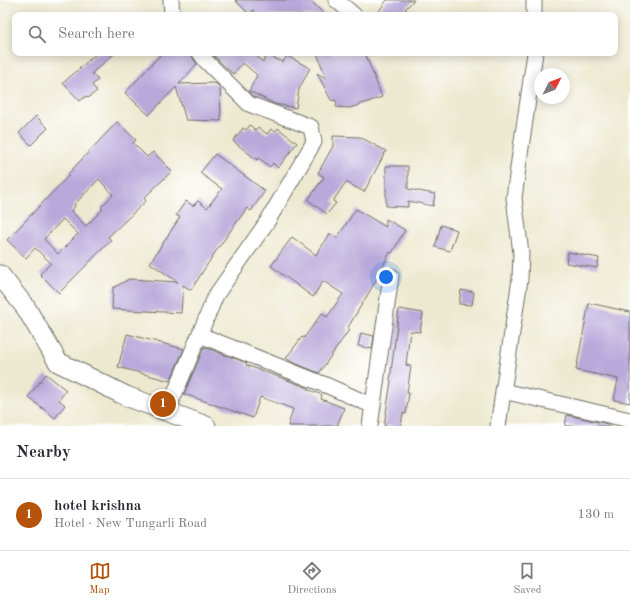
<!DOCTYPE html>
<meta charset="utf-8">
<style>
body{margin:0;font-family:"Old Standard TT",serif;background:#f2f2f3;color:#2b2b33}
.compass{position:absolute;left:534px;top:68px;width:36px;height:36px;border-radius:50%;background:#fff;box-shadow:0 2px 10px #0003;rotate:48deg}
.you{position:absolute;left:386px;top:277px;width:14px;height:14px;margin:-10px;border:3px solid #fff;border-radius:50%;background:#1a73e8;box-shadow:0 0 0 6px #1a73e833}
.badge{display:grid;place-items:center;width:26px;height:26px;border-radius:50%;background:#b45309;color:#fff;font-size:13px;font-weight:700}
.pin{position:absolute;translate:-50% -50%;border:2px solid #fff;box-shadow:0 1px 4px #0006}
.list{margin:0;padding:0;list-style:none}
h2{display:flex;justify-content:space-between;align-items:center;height:52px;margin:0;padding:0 16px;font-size:17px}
h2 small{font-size:13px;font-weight:400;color:#7c7c81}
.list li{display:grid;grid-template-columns:26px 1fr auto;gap:12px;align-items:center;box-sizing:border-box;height:72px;padding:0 16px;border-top:1px solid #e1e1e2}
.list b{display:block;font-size:15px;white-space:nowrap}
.list p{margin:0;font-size:13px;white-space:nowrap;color:#7c7c81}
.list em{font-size:13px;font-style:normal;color:#7c7c81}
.icon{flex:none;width:22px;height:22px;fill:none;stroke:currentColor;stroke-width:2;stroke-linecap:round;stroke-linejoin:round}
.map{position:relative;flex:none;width:630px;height:426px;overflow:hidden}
.search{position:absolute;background:#fff;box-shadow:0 2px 10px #0003;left:12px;right:12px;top:12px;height:44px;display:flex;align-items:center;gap:10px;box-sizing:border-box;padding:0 14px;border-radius:8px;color:#7c7c81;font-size:15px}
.sheet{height:124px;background:#fff}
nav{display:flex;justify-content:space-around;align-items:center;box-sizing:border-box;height:56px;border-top:1px solid #e1e1e2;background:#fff;font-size:11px;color:#7c7c81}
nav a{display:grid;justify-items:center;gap:2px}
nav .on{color:#b45309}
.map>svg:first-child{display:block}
.building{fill:#b8a9da;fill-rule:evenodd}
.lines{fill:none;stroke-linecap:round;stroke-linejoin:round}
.minor-casing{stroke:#6f6e65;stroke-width:17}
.tertiary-casing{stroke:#6f6e65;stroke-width:21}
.minor{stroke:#fff;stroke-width:15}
.tertiary{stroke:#fff;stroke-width:19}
</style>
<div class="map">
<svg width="630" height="426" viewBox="0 0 630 426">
<rect width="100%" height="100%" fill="#fff"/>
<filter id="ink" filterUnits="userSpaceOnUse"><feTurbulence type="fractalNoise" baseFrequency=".025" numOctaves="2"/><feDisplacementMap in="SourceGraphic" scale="8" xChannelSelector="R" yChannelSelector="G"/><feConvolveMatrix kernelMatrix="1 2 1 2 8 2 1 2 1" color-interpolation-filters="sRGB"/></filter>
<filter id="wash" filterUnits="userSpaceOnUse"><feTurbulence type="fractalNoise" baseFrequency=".012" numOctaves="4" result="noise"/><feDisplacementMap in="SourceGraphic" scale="16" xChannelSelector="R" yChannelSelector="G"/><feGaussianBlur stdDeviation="0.9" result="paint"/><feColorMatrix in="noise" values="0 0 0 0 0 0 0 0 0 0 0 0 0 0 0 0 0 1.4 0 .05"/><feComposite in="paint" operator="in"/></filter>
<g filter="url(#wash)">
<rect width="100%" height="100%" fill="#ede9d0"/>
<g id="blocks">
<path class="building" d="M 235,0 L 310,0 L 325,15 L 257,15 L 253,10 L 249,14 Z
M 387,0 L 414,0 L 405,9 L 413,15 L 376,15 Z
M 97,53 L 115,53 L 92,73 L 98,80 L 92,85 L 97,91 L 88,98 L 86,96 L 80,101 L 63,83 Z
M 162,53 L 191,53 L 193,58 L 197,64 L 179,84 L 215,83 L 220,87 L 221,121 L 186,120 L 176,87 L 149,115 L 125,93 Z
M 211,53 L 253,53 L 263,62 L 267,55 L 283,62 L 287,56 L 310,68 L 299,89 L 296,108 L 275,104 L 249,91 L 257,75 L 243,63 L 233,74 Z
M 317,53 L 365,53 L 382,97 L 350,108 L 336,107 L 337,101 L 331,100 L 317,73 L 326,78 Z
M 36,116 L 48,128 L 31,145 L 19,133 Z
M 117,122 L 136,140 L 133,143 L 147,157 L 153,152 L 172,171 L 144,198 L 146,201 L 108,237 L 111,240 L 59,293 L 40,274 L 51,263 L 35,248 L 26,258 L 7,240 L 49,196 L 69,175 L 68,174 ZM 99,179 L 113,195 L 101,207 L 103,209 L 86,226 L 71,211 L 75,206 L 74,205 ZM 63,219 L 78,234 L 58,254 L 44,239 Z
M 250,125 L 255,130 L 258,127 L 267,134 L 271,129 L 275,131 L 278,128 L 297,143 L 278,168 L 273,163 L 270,167 L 259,158 L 257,160 L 233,141 L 243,128 L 246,130 Z
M 333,136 L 360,137 L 386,151 L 364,192 L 346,182 L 333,201 L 336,203 L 327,214 L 308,200 L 324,177 L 318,173 L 333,146 Z
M 215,154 L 265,191 L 251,211 L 247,208 L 216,251 L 191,290 L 183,285 L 181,313 L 112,309 L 113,288 L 129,279 L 178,282 L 150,263 L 180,217 L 176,215 L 186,201 L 193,206 L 198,201 L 207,208 L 222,189 L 200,173 Z
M 386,166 L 408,166 L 408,189 L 435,194 L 433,206 L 408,201 L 408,207 L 386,206 Z
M 356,209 L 386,227 L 386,219 L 405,230 L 392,253 L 390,252 L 374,284 L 347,329 L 349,330 L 319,373 L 292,362 L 286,358 L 302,337 L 304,338 L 322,313 L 327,317 L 343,294 L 323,281 L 313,297 L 271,266 L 292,237 L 316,255 L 330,234 L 337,238 Z
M 441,225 L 457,230 L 450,251 L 435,247 Z
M 568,252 L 599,258 L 597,268 L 566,263 Z
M 461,290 L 474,292 L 472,305 L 459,304 Z
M 589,303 L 630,312 L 630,403 L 614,400 L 618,379 L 576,370 Z
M 399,309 L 423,313 L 420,332 L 410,331 L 406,365 L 411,366 L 407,393 L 409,393 L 406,414 L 403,413 L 401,426 L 384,426 L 391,381 L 390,380 Z
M 361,333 L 374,336 L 372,349 L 358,346 Z
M 127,334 L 184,349 L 170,381 L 118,367 Z
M 204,347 L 247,363 L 246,365 L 290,381 L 308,388 L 307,389 L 322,395 L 321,399 L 344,408 L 337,426 L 288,426 L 293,409 L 260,397 L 253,418 L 184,394 Z
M 46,374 L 66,390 L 59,400 L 65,405 L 55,418 L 28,397 Z
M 567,415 L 612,425 L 612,426 L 565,426 Z"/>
</g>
</g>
<g filter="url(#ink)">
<use href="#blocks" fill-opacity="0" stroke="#6f6e65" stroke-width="1"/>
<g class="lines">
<g class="minor-casing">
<path id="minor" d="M 171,0 L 172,15
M 336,0 L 354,15
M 534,0 L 534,15
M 200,335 L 328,386 L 373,406
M 503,391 L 630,420
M 167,412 L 216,295 L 267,222 L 314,142 L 311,127 L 249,104 L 206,61 L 200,53
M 370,426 L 391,276
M 498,426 L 520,279 L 521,253 L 514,198 L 519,161 L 535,53"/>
</g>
<g class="tertiary-casing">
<path id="tertiary" d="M 0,275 L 26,308 L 58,362 L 126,396 L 206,426"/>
</g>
<use href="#minor" class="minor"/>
<use href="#tertiary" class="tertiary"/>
</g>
</g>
</svg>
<svg class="compass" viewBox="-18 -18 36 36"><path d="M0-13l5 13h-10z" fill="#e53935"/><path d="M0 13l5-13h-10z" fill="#7c7c81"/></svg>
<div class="you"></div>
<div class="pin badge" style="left:163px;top:404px">1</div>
<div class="search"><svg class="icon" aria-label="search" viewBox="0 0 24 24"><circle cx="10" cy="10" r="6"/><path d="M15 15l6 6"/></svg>Search here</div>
</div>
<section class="sheet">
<h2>Nearby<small></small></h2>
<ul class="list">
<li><span class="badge">1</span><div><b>hotel krishna</b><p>Hotel · New Tungarli Road</p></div><em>130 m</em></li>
</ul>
</section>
<nav>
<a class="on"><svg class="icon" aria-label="map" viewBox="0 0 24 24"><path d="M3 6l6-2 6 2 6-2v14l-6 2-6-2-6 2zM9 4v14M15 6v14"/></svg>Map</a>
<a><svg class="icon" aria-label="directions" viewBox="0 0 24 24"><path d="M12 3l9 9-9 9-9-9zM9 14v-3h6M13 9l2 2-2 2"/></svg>Directions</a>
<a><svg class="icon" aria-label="saved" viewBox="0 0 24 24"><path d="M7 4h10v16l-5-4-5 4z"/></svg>Saved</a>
</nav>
